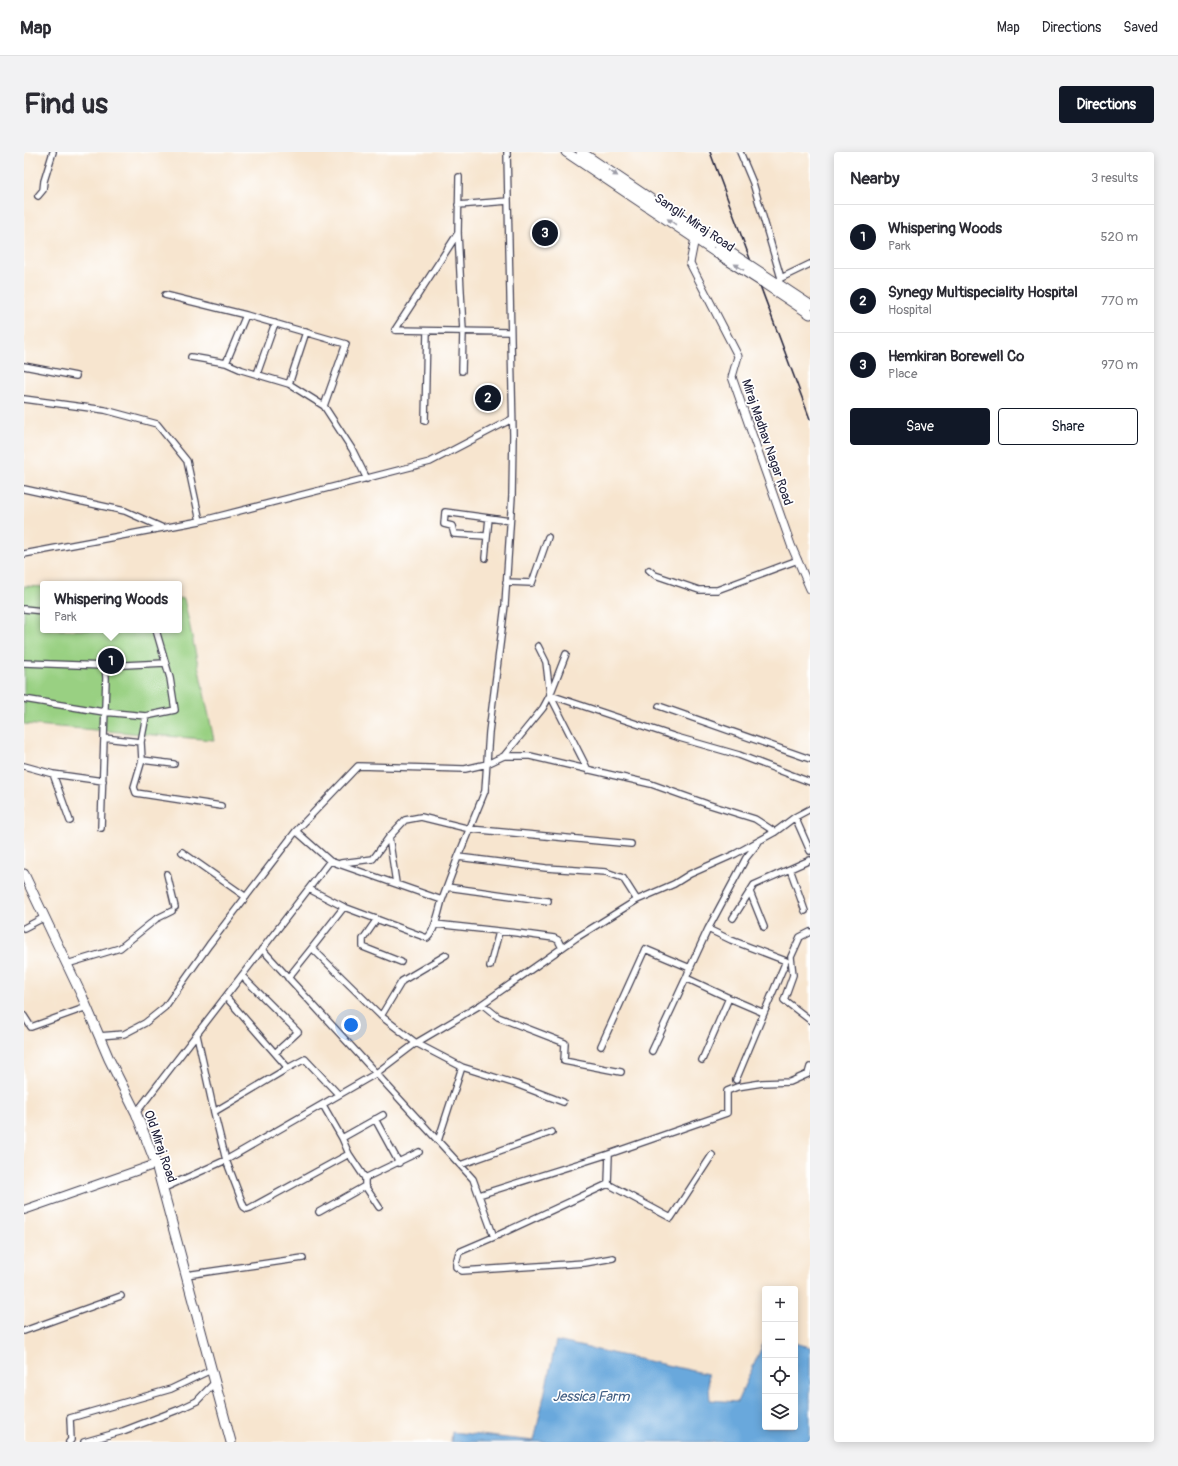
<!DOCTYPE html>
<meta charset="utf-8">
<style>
body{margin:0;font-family:Pangolin,sans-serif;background:#f2f2f3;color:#2b2b33}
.controls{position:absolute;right:12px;bottom:12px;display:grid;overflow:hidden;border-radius:4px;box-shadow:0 2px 10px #0003}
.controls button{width:36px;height:36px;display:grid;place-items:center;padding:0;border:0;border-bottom:1px solid #e1e1e2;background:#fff;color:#2b2b33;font:20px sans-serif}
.you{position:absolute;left:327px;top:873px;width:14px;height:14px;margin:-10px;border:3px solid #fff;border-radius:50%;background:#1a73e8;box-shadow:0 0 0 6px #1a73e833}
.badge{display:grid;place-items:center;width:26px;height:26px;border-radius:50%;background:#111827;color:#fff;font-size:13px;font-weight:700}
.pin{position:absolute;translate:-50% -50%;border:2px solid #fff;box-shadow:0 1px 4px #0006}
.popup{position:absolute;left:16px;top:429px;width:142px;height:52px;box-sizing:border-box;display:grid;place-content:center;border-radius:4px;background:#fff;filter:drop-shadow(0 1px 3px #0005);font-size:13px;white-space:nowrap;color:#7c7c81}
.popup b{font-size:15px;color:#2b2b33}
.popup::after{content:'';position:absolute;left:50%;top:100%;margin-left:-8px;border:8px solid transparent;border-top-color:#fff}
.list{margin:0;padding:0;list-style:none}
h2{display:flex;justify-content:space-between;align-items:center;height:52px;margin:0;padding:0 16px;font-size:17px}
h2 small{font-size:13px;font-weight:400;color:#7c7c81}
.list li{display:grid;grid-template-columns:26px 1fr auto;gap:12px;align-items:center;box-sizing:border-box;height:64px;padding:0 16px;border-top:1px solid #e1e1e2}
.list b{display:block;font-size:15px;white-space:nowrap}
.list p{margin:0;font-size:13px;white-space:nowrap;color:#7c7c81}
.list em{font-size:13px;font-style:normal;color:#7c7c81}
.actions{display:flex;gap:8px;padding:12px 16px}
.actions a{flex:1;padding:9px 0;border:1px solid #111827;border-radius:4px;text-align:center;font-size:14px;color:#111827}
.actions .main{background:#111827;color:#fff}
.icon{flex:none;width:22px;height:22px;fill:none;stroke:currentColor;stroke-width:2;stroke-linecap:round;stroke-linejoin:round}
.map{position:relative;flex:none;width:786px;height:1290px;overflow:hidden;border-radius:4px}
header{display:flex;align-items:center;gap:24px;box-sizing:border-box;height:56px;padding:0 20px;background:#fff;border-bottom:1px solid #e1e1e2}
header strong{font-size:19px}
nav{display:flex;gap:22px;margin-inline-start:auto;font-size:14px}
.intro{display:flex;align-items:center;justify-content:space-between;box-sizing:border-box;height:96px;padding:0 24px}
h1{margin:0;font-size:28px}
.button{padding:10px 18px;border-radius:4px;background:#111827;color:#fff;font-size:14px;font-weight:700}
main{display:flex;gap:24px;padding:0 24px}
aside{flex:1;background:#fff;border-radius:4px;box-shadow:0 2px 10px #0003}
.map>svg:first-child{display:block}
.green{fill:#99d082;stroke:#5e795e}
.water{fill:#69a8dc;stroke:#46658c}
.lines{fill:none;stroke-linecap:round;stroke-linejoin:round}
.minor-casing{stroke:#423f51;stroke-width:8}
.tertiary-casing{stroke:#423f51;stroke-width:9}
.secondary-casing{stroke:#423f51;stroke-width:10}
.primary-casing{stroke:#423f51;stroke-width:11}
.trunk-casing{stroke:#423f51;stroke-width:11}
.minor{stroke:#fff;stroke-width:5.5}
.tertiary{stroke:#fff;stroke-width:7}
.secondary{stroke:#fff;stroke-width:8}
.primary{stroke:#fff;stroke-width:9}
.trunk{stroke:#fff;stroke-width:9}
.rail{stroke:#22223b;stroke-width:1.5}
.trunk-bridge-casing{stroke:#423f51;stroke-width:11;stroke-linecap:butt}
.trunk-bridge{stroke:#fff;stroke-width:9}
.oneway{fill:#9c9ca7}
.labels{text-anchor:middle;stroke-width:3.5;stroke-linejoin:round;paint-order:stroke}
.street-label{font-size:13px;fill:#22223b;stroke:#fff}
.water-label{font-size:14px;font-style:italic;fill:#425e83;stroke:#fff}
</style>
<header>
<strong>Map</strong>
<nav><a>Map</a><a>Directions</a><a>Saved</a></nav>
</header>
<div class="intro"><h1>Find us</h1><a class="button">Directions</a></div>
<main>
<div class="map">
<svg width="786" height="1290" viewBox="0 0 786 1290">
<rect width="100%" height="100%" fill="#fff"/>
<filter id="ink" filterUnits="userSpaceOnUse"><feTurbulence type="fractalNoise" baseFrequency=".025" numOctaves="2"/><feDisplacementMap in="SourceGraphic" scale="8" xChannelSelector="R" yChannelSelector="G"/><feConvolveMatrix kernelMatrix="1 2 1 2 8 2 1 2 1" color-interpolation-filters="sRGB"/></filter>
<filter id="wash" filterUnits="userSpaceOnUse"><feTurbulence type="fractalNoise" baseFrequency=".012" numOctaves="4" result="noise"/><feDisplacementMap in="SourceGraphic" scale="16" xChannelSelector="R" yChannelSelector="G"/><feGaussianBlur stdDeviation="0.9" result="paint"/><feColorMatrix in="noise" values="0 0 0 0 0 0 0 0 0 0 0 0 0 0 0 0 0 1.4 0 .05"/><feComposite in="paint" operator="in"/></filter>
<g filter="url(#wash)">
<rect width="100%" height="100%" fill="#f7e5cf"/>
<path class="green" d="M 0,434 L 19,435 L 19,478 L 155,478 L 155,446 L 160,447 L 190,588 L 0,572 Z"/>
<path class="water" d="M 741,1188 L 741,1275 L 771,1275 L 771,1191 L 786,1195 L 786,1290 L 427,1290 L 428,1280 L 510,1289 L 532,1189 L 684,1222 L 686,1248 L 713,1250 Z"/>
</g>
<g filter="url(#ink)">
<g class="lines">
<g class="minor-casing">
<path id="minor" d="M 716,0 L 729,31 L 757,126 L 751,133
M 435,25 L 434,81 L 439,179 L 438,219
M 14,44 L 19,38 L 20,29 L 29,0
M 434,53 L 484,49
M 757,126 L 786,112
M 141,143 L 222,163
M 371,178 L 434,81
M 371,178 L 486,180
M 167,205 L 202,211
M 0,214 L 52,224
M 233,222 L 251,171
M 265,232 L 282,180
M 0,247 L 81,258 L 133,272 L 163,309 L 176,369
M 300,254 L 322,192 L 222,163 L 202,211 L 218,218 L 265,232 L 300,254 L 328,297 L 343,327
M 401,269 L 403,179
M 0,337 L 101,359 L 139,376
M 461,384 L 430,382 L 428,374 L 420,372 L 421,360 L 465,366
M 0,402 L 176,369 L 406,310 L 488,267
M 461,406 L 465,366 L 486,369
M 625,418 L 631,423 L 675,438 L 693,438 L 774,408
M 482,430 L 508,431 L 524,385
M 0,457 L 19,459
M 542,502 L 526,543 L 564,618
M 0,511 L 81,514 L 141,511
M 526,543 L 652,585 L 715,603 L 786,630
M 0,547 L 80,560 L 122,564 L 151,558 L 146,526 L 132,478
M 635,554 L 786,607
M 122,564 L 117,590 L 118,608 L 110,635 L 112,641 L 197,654
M 80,586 L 117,590
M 480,604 L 519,556 L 526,543 L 522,510 L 514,494
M 118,608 L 150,612
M 0,614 L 29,622 L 79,629
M 29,622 L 46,669
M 771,665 L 786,699
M 77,676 L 82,526 L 81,514
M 272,679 L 306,709
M 158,700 L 222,745
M 434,705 L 522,716 L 582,720 L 599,726 L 613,748
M 317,711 L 349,707 L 365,685
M 766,717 L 781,759
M 143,722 L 151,755
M 372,731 L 365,685 L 381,668 L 397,665 L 446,677 L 607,692
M 423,735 L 524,749
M 285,737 L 320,755 L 403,786 C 411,780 415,758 418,748
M 726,740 L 740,775
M 709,766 L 730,733 L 786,708
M 353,767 L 339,787 L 339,795 L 377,810
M 411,772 L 493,781 L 530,786 L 534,788 L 538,796
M 0,776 L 21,765
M 684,777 L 707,788 L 762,809 L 740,861
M 786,780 L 776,785 L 767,805 L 769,823 L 760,848 L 786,868
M 288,796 L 320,755
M 238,797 L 449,1027 L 470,1085
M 43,812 L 96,796 L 132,767 L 148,759
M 466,814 L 475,780
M 666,816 L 662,826 L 705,846 L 678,908
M 218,824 L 274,880 L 251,901
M 264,826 L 288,796 L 357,864 L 392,891 L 438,915 L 492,932 L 539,950
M 202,845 L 264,916 L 281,907 L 314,942
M 705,846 L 740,861 L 712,928
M 458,852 L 474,865 L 541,891 L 540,909 L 597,920
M 0,864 L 7,875 L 63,855
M 357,864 L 378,829 L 422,803
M 173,883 L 190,960 L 202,1008 L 220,1055 L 223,1057 L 226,1056 L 325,1002
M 75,884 L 100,882 L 121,871 L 141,855 L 185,793 L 272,679 L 334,614 L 441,617 L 463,612 L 480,604 L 506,604 L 627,632 L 683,652 L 731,667 L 751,680
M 577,894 L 621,797 L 666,816 L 684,777 L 722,706 L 734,691
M 628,899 L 662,826
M 299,953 L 318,986 L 325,1002 L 341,1026 L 341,1034 L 355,1055
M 190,960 L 264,916
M 112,961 L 306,709 L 418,748 L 434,705 L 461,639 L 465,580 L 481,453 L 488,344 L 489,283 L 483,0
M 351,967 L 375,1011
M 318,986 L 359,963
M 414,989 L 438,915
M 585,1002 L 584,1032 L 647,1066 L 688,1003
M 436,1013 L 528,980
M 341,1026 L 395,1000
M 584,1032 L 470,1085 L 435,1100 L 432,1111 L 432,1115 L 438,1119 L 561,1111 L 589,1106
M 138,1037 L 202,1008 L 351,922 L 392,891 L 458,852 L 552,786 L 613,748 L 650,732 L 666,722 L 711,702 L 751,680 L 771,665 L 786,657
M 455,1043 L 585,1002 L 703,961 L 703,939 L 713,935 L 738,931 L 766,930 L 784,922 L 786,915
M 295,1060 L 341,1034
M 162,1123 L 279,1106
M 0,1179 L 97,1144
M 45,1290 L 47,1288 L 46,1266 L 147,1237 L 187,1218
M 60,1290 L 99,1279 L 156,1257 L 173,1249 L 191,1230"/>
</g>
<g class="tertiary-casing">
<path id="tertiary" d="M 671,86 L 666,111 L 714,204 L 708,225 L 767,393 L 786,437"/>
</g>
<g class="secondary-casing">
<path id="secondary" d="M 0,1058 L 132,1012"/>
</g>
<g class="primary-casing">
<path id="primary" d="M 0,722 L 58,844 L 85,907 L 112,961 L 132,1012 L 207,1290"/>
</g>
<g class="trunk-casing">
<path id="trunk" d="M 542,0 L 691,100
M 557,0 L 692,91
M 739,122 L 786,153
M 738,130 L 786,162"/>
</g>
<use href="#minor" class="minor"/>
<use href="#tertiary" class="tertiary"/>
<use href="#secondary" class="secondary"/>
<use href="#primary" class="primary"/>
<use href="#trunk" class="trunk"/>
<path class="rail" d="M 686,0 L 786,267"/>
<g class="trunk-bridge-casing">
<path id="trunk-bridge" d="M 692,91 L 739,122
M 691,100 L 738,130"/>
</g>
<use href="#trunk-bridge" class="trunk-bridge"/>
</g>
<defs><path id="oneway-solid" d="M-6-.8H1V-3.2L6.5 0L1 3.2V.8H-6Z"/></defs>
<g class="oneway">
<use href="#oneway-solid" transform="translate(589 21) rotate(33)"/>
<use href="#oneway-solid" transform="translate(648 70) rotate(-146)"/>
<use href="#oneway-solid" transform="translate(715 115) rotate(-147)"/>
</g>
</g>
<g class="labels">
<g class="street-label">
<text transform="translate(671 70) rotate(34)" y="5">Sangli-Miraj Road</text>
<text transform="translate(744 290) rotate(71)" y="5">Miraj Madhav Nagar Road</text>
<text transform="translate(137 994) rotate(71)" y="5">Old Miraj Road</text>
</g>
<g class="water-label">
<text x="567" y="1249">Jessica Farm</text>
</g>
</g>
</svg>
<div class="controls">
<button>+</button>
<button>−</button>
<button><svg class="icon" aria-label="locate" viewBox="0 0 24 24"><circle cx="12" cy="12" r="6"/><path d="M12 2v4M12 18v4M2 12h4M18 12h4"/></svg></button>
<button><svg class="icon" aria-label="layers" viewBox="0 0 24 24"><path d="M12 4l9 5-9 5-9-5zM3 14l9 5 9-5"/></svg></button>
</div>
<div class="you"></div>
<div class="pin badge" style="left:87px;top:509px">1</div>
<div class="popup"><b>Whispering Woods</b>Park</div>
<div class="pin badge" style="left:464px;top:246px">2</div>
<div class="pin badge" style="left:521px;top:81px">3</div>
</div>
<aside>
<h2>Nearby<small>3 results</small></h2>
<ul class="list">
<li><span class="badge">1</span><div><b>Whispering Woods</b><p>Park</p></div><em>520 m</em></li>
<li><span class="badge">2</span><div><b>Synegy Multispeciality Hospital</b><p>Hospital</p></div><em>770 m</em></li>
<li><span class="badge">3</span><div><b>Hemkiran Borewell Co</b><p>Place</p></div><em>970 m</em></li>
</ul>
<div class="actions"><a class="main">Save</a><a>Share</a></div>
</aside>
</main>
